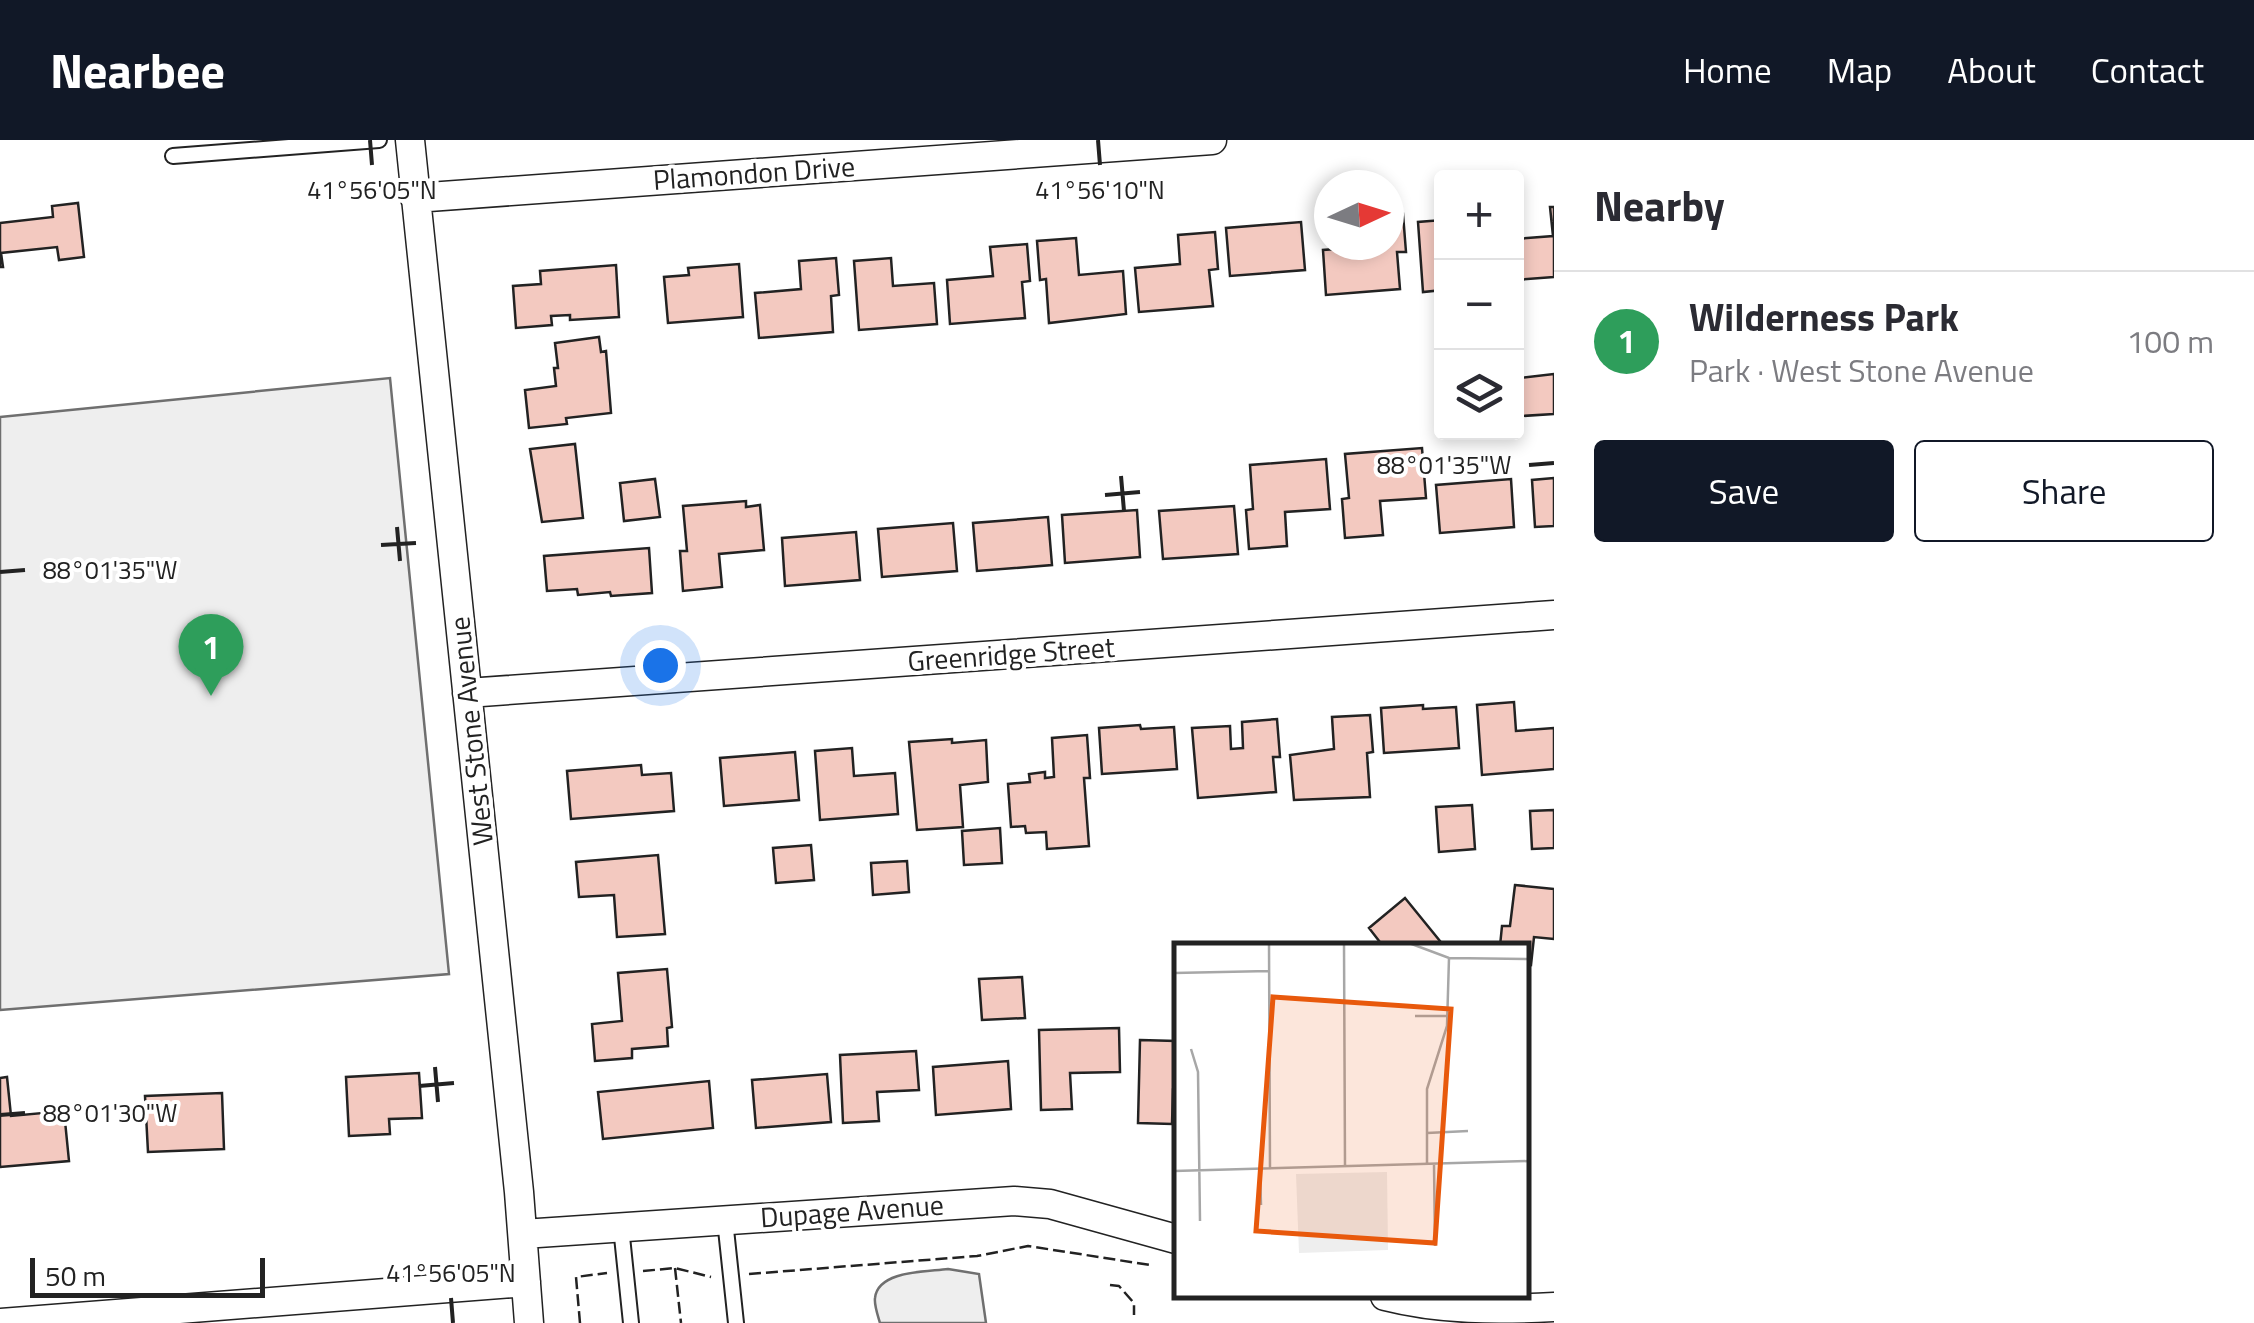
<!DOCTYPE html>
<meta charset="utf-8">
<style>
body{margin:0;font-family:"Titillium Web",sans-serif;background:#f2f2f3;color:#2b2b33}
.controls{position:absolute;right:30px;top:30px;display:grid;overflow:hidden;border-radius:10px;box-shadow:0 5px 15px #0003}
.controls button{width:90px;height:90px;display:grid;place-items:center;padding:0;border:0;border-bottom:2px solid #e1e1e2;background:#fff;color:#2b2b33;font:50px sans-serif}
.compass{position:absolute;left:1314px;top:30px;width:90px;height:90px;border-radius:50%;background:#fff;box-shadow:0 5px 15px #0003;rotate:86deg}
.scale{position:absolute;left:30px;bottom:25px;width:235px;box-sizing:border-box;padding-left:10px;border:5px solid #222;border-top:0;font-size:28px;line-height:35px;white-space:nowrap;color:#222;-webkit-text-stroke:8px #fff;paint-order:stroke}
.you{position:absolute;left:660px;top:525px;width:35px;height:35px;margin:-25px;border:8px solid #fff;border-radius:50%;background:#1a73e8;box-shadow:0 0 0 15px #1a73e833}
.badge{display:grid;place-items:center;width:65px;height:65px;border-radius:50%;background:#111827;color:#fff;font-size:32px;font-weight:700}
.pin{position:absolute;translate:-50% -82px;filter:drop-shadow(0 2px 5px #0008)}
.pin::after{content:'';position:absolute;top:52px;width:35px;height:30px;background:inherit;clip-path:polygon(0 0,100% 0,50% 100%)}
.list{margin:0;padding:0;list-style:none}
h2{display:flex;justify-content:space-between;align-items:center;height:130px;margin:0;padding:0 40px;font-size:42px}
h2 small{font-size:32px;font-weight:400;color:#7c7c81}
.list li{display:grid;grid-template-columns:65px 1fr auto;gap:30px;align-items:center;box-sizing:border-box;height:140px;padding:0 40px;border-top:2px solid #e1e1e2}
.list b{display:block;font-size:38px;white-space:nowrap}
.list p{margin:0;font-size:32px;white-space:nowrap;color:#7c7c81}
.list em{font-size:32px;font-style:normal;color:#7c7c81}
.actions{display:flex;gap:20px;padding:30px 40px}
.actions a{flex:1;padding:22px 0;border:2px solid #111827;border-radius:10px;text-align:center;font-size:35px;color:#111827}
.actions .main{background:#111827;color:#fff}
.icon{flex:none;width:55px;height:55px;fill:none;stroke:currentColor;stroke-width:2;stroke-linecap:round;stroke-linejoin:round}
.map{position:relative;flex:none;width:1554px;height:1183px;overflow:hidden}
header{display:flex;align-items:center;gap:60px;box-sizing:border-box;height:140px;padding:0 50px;background:#111827;color:#fff}
header strong{font-size:48px}
nav{display:flex;gap:55px;margin-inline-start:auto;font-size:35px}
main{display:flex}
aside{flex:1;background:#fff}
.map>svg:first-child{display:block}
.green{fill:#eee;stroke:#6f6f6f;stroke-width:2.5}
.building{fill:#f3c9c0;stroke:#222;stroke-width:2.5}
.lines{fill:none;stroke-linecap:round;stroke-linejoin:round}
.service-casing{stroke:#222;stroke-width:18}
.minor-casing{stroke:#222;stroke-width:31}
.service{stroke:#fff;stroke-width:14}
.minor{stroke:#fff;stroke-width:28}
.fence{stroke:#222;stroke-width:2.5;stroke-dasharray:12 5;stroke-linecap:butt}
.ticks{fill:none;stroke:#222;stroke-width:4}
.labels{text-anchor:middle;stroke-width:8;stroke-linejoin:round;paint-order:stroke}
.street-label{font-size:28px;fill:#222;stroke:#fff}
.inset-road{fill:none;stroke:#a7a7a7;stroke-width:2.5}
.view{fill:#e8590c;fill-opacity:0.15;stroke:#e8590c;stroke-width:5}
.inset-edge{fill:none;stroke:#222;stroke-width:5}
.ticks-label{font-size:25px;text-anchor:middle;fill:#222;stroke:#fff;stroke-width:8;stroke-linejoin:round;paint-order:stroke}
</style>
<header>
<strong>Nearbee</strong>
<nav><a>Home</a><a>Map</a><a>About</a><a>Contact</a></nav>
</header>
<main>
<div class="map">
<svg width="1554" height="1183" viewBox="0 0 1554 1183">
<rect width="100%" height="100%" fill="#fff"/>
<path class="green" d="M 390,238 L 449,834 L 0,870 L 0,277 Z
M 948,1129 L 979,1134 L 986,1183 L 880,1183 C 878,1176 874,1165 875,1158 C 878,1130 928,1132 948,1129 Z"/>
<path class="building" d="M 78,63 L 84,117 L 59,120 L 57,107 L 1,113 L 3,127 L 0,127 L 0,83 L 53,77 L 52,66 Z
M 1550,67 L 1554,67 L 1554,137 L 1516,140 L 1516,99 L 1553,96 Z
M 1403,74 L 1406,112 L 1397,112 L 1400,149 L 1326,155 L 1323,110 L 1389,105 L 1389,76 Z
M 1442,80 L 1442,150 L 1423,152 L 1418,82 Z
M 1301,82 L 1305,130 L 1230,136 L 1226,88 Z
M 1215,92 L 1218,129 L 1209,130 L 1213,166 L 1139,172 L 1135,128 L 1180,124 L 1178,95 Z
M 1076,98 L 1079,135 L 1123,131 L 1126,174 L 1049,183 L 1046,139 L 1040,140 L 1037,101 Z
M 1027,104 L 1030,141 L 1022,142 L 1025,178 L 950,184 L 947,140 L 993,136 L 990,107 Z
M 836,118 L 839,155 L 831,156 L 833,192 L 759,198 L 755,153 L 801,149 L 799,121 Z
M 891,118 L 893,146 L 934,143 L 937,184 L 859,190 L 854,121 Z
M 739,124 L 743,177 L 668,183 L 664,137 L 689,135 L 688,128 Z
M 616,125 L 619,177 L 570,180 L 570,175 L 551,176 L 552,185 L 516,188 L 513,146 L 541,144 L 540,131 Z
M 599,197 L 601,212 L 606,211 L 611,273 L 566,278 L 567,284 L 529,288 L 525,250 L 556,246 L 554,228 L 558,228 L 555,203 Z
M 1554,234 L 1554,274 L 1522,276 L 1519,238 Z
M 575,304 L 583,378 L 542,382 L 530,309 Z
M 1422,308 L 1426,358 L 1380,361 L 1383,395 L 1345,398 L 1342,359 L 1349,358 L 1345,314 Z
M 1326,319 L 1330,369 L 1285,372 L 1287,406 L 1249,409 L 1246,370 L 1253,369 L 1250,325 Z
M 1554,338 L 1554,386 L 1535,387 L 1532,340 Z
M 655,339 L 660,377 L 624,381 L 620,343 Z
M 1511,339 L 1514,387 L 1440,393 L 1436,345 Z
M 746,361 L 746,367 L 760,365 L 764,410 L 719,414 L 722,447 L 683,451 L 680,411 L 687,411 L 683,366 Z
M 1234,366 L 1238,414 L 1163,419 L 1159,371 Z
M 1137,370 L 1140,417 L 1065,423 L 1062,375 Z
M 1048,377 L 1052,425 L 977,431 L 973,383 Z
M 953,383 L 957,431 L 882,437 L 878,389 Z
M 856,392 L 860,440 L 785,446 L 782,398 Z
M 649,408 L 652,453 L 611,456 L 610,452 L 578,455 L 577,449 L 547,451 L 544,416 Z
M 1514,562 L 1516,591 L 1554,588 L 1554,629 L 1482,635 L 1477,565 Z
M 1423,565 L 1423,569 L 1456,567 L 1459,608 L 1384,613 L 1381,568 Z
M 1370,575 L 1373,612 L 1367,613 L 1370,657 L 1294,660 L 1290,615 L 1334,609 L 1332,577 Z
M 1277,579 L 1280,617 L 1273,617 L 1276,652 L 1198,658 L 1192,588 L 1230,586 L 1231,609 L 1243,608 L 1242,582 Z
M 1140,585 L 1141,589 L 1174,587 L 1177,629 L 1102,634 L 1099,588 Z
M 1087,595 L 1090,638 L 1084,638 L 1089,706 L 1047,709 L 1046,692 L 1026,693 L 1025,686 L 1011,687 L 1008,644 L 1030,642 L 1029,634 L 1045,632 L 1045,638 L 1054,637 L 1052,598 Z
M 952,599 L 952,603 L 986,600 L 988,642 L 960,645 L 963,687 L 917,690 L 909,602 Z
M 852,608 L 854,636 L 895,633 L 898,674 L 820,680 L 815,611 Z
M 795,612 L 799,660 L 724,666 L 720,618 Z
M 641,625 L 642,635 L 671,633 L 674,671 L 571,679 L 567,631 Z
M 1472,665 L 1475,709 L 1439,712 L 1436,667 Z
M 1554,670 L 1554,708 L 1532,709 L 1530,671 Z
M 1000,688 L 1002,723 L 964,725 L 962,691 Z
M 811,705 L 814,740 L 776,743 L 773,708 Z
M 658,715 L 665,794 L 617,797 L 614,755 L 579,757 L 576,722 Z
M 907,721 L 909,752 L 873,755 L 871,723 Z
M 1515,745 L 1554,749 L 1554,799 L 1534,797 L 1531,825 L 1526,824 L 1526,806 L 1500,806 L 1502,786 L 1510,786 Z
M 1405,758 L 1444,806 L 1383,806 L 1369,788 Z
M 667,829 L 672,887 L 667,888 L 668,906 L 632,909 L 632,918 L 595,921 L 592,884 L 622,881 L 618,833 Z
M 1022,837 L 1025,878 L 982,880 L 979,839 Z
M 1119,888 L 1120,932 L 1070,933 L 1072,969 L 1041,970 L 1039,890 Z
M 1140,900 L 1176,901 L 1176,951 L 1173,950 L 1172,984 L 1138,983 Z
M 916,911 L 919,950 L 877,952 L 879,981 L 843,983 L 840,915 Z
M 1008,921 L 1011,969 L 936,975 L 933,927 Z
M 419,933 L 422,978 L 389,979 L 390,994 L 349,996 L 346,937 Z
M 827,934 L 831,982 L 756,988 L 752,940 Z
M 7,937 L 11,976 L 64,971 L 69,1021 L 0,1027 L 0,938 Z
M 709,941 L 713,988 L 603,999 L 598,952 Z
M 222,953 L 224,1009 L 148,1012 L 145,956 Z"/>
<g class="lines">
<g class="service-casing">
<path id="service" d="M 173,16 L 379,0
M 725,1080 L 736,1183
M 621,1087 L 631,1183"/>
</g>
<g class="minor-casing">
<path id="minor" d="M 410,0 L 519,1052 L 529,1183
M 415,58 L 1212,0
M 467,553 L 1554,475
M 523,1094 L 1014,1061 L 1050,1064 L 1176,1099
M 1385,1156 C 1440,1170 1497,1170 1554,1167
M 0,1183 L 526,1142"/>
</g>
<use href="#service" class="service"/>
<use href="#minor" class="minor"/>
<path class="fence" d="M 675,1128 L 681,1183
M 643,1131 L 675,1128 L 711,1137
M 749,1134 L 977,1116 L 1028,1106 L 1150,1125
M 1110,1145 L 1119,1146 L 1134,1163 L 1134,1175
M 580,1183 L 576,1137 L 607,1133"/>
</g>
<path class="ticks" d="M 370,0 L 372,25M 1098,0 L 1100,25M 1529,325 L 1554,323M 1121,336 L 1124,371M 1105,355 L 1140,352M 397,387 L 400,421M 381,405 L 416,403M 0,432 L 25,430M 435,927 L 438,962M 419,946 L 454,943M 0,975 L 25,973M 451,1158 L 453,1183"/>
<g class="labels">
<g class="street-label">
<text transform="translate(754 33) rotate(-4)" y="10">Plamondon Drive</text>
<text transform="translate(1011 514) rotate(-4)" y="10">Greenridge Street</text>
<text transform="translate(471 591) rotate(-96)" y="10">West Stone Avenue</text>
<text transform="translate(852 1071) rotate(-4)" y="10">Dupage Avenue</text>
</g>
</g>
<g transform="translate(1174 803)">
<rect width="355" height="355" fill="#fff"/>
<path d="M 213,229 L 214,307 L 125,310 L 122,231 Z" fill="#eee"/>
<path class="inset-road" d="M 95,0 L 96,226M 170,0 L 171,223M 235,0 L 275,15 L 355,16M 0,30 L 95,28M 241,73 L 274,73M 17,106 L 24,129 L 26,278M 253,190 L 294,188M 253,220 L 253,146 L 273,83 L 275,15M 260,221 L 261,303M 86,226 L 87,262M 0,228 L 355,218"/>
<path class="view" d="M 99,54 L 277,66 L 261,300 L 82,288 Z"/>
<rect width="355" height="355" class="inset-edge"/>
</g>
<g class="ticks-label">
<text x="372" y="59">41°56'05"N</text>
<text x="1100" y="59">41°56'10"N</text>
<text x="1444" y="334">88°01'35"W</text>
<text x="110" y="439">88°01'35"W</text>
<text x="110" y="982">88°01'30"W</text>
<text x="451" y="1142">41°56'05"N</text>
</g>
</svg>
<div class="controls">
<button>+</button>
<button>−</button>
<button><svg class="icon" aria-label="layers" viewBox="0 0 24 24"><path d="M12 4l9 5-9 5-9-5zM3 14l9 5 9-5"/></svg></button>
</div>
<svg class="compass" viewBox="-18 -18 36 36"><path d="M0-13l5 13h-10z" fill="#e53935"/><path d="M0 13l5-13h-10z" fill="#7c7c81"/></svg>
<div class="scale">50 m</div>
<div class="you"></div>
<div class="pin badge" style="left:211px;top:556px;background:#2e9e5b">1</div>
</div>
<aside>
<h2>Nearby<small></small></h2>
<ul class="list">
<li><span class="badge" style="background:#2e9e5b">1</span><div><b>Wilderness Park</b><p>Park · West Stone Avenue</p></div><em>100 m</em></li>
</ul>
<div class="actions"><a class="main">Save</a><a>Share</a></div>
</aside>
</main>
